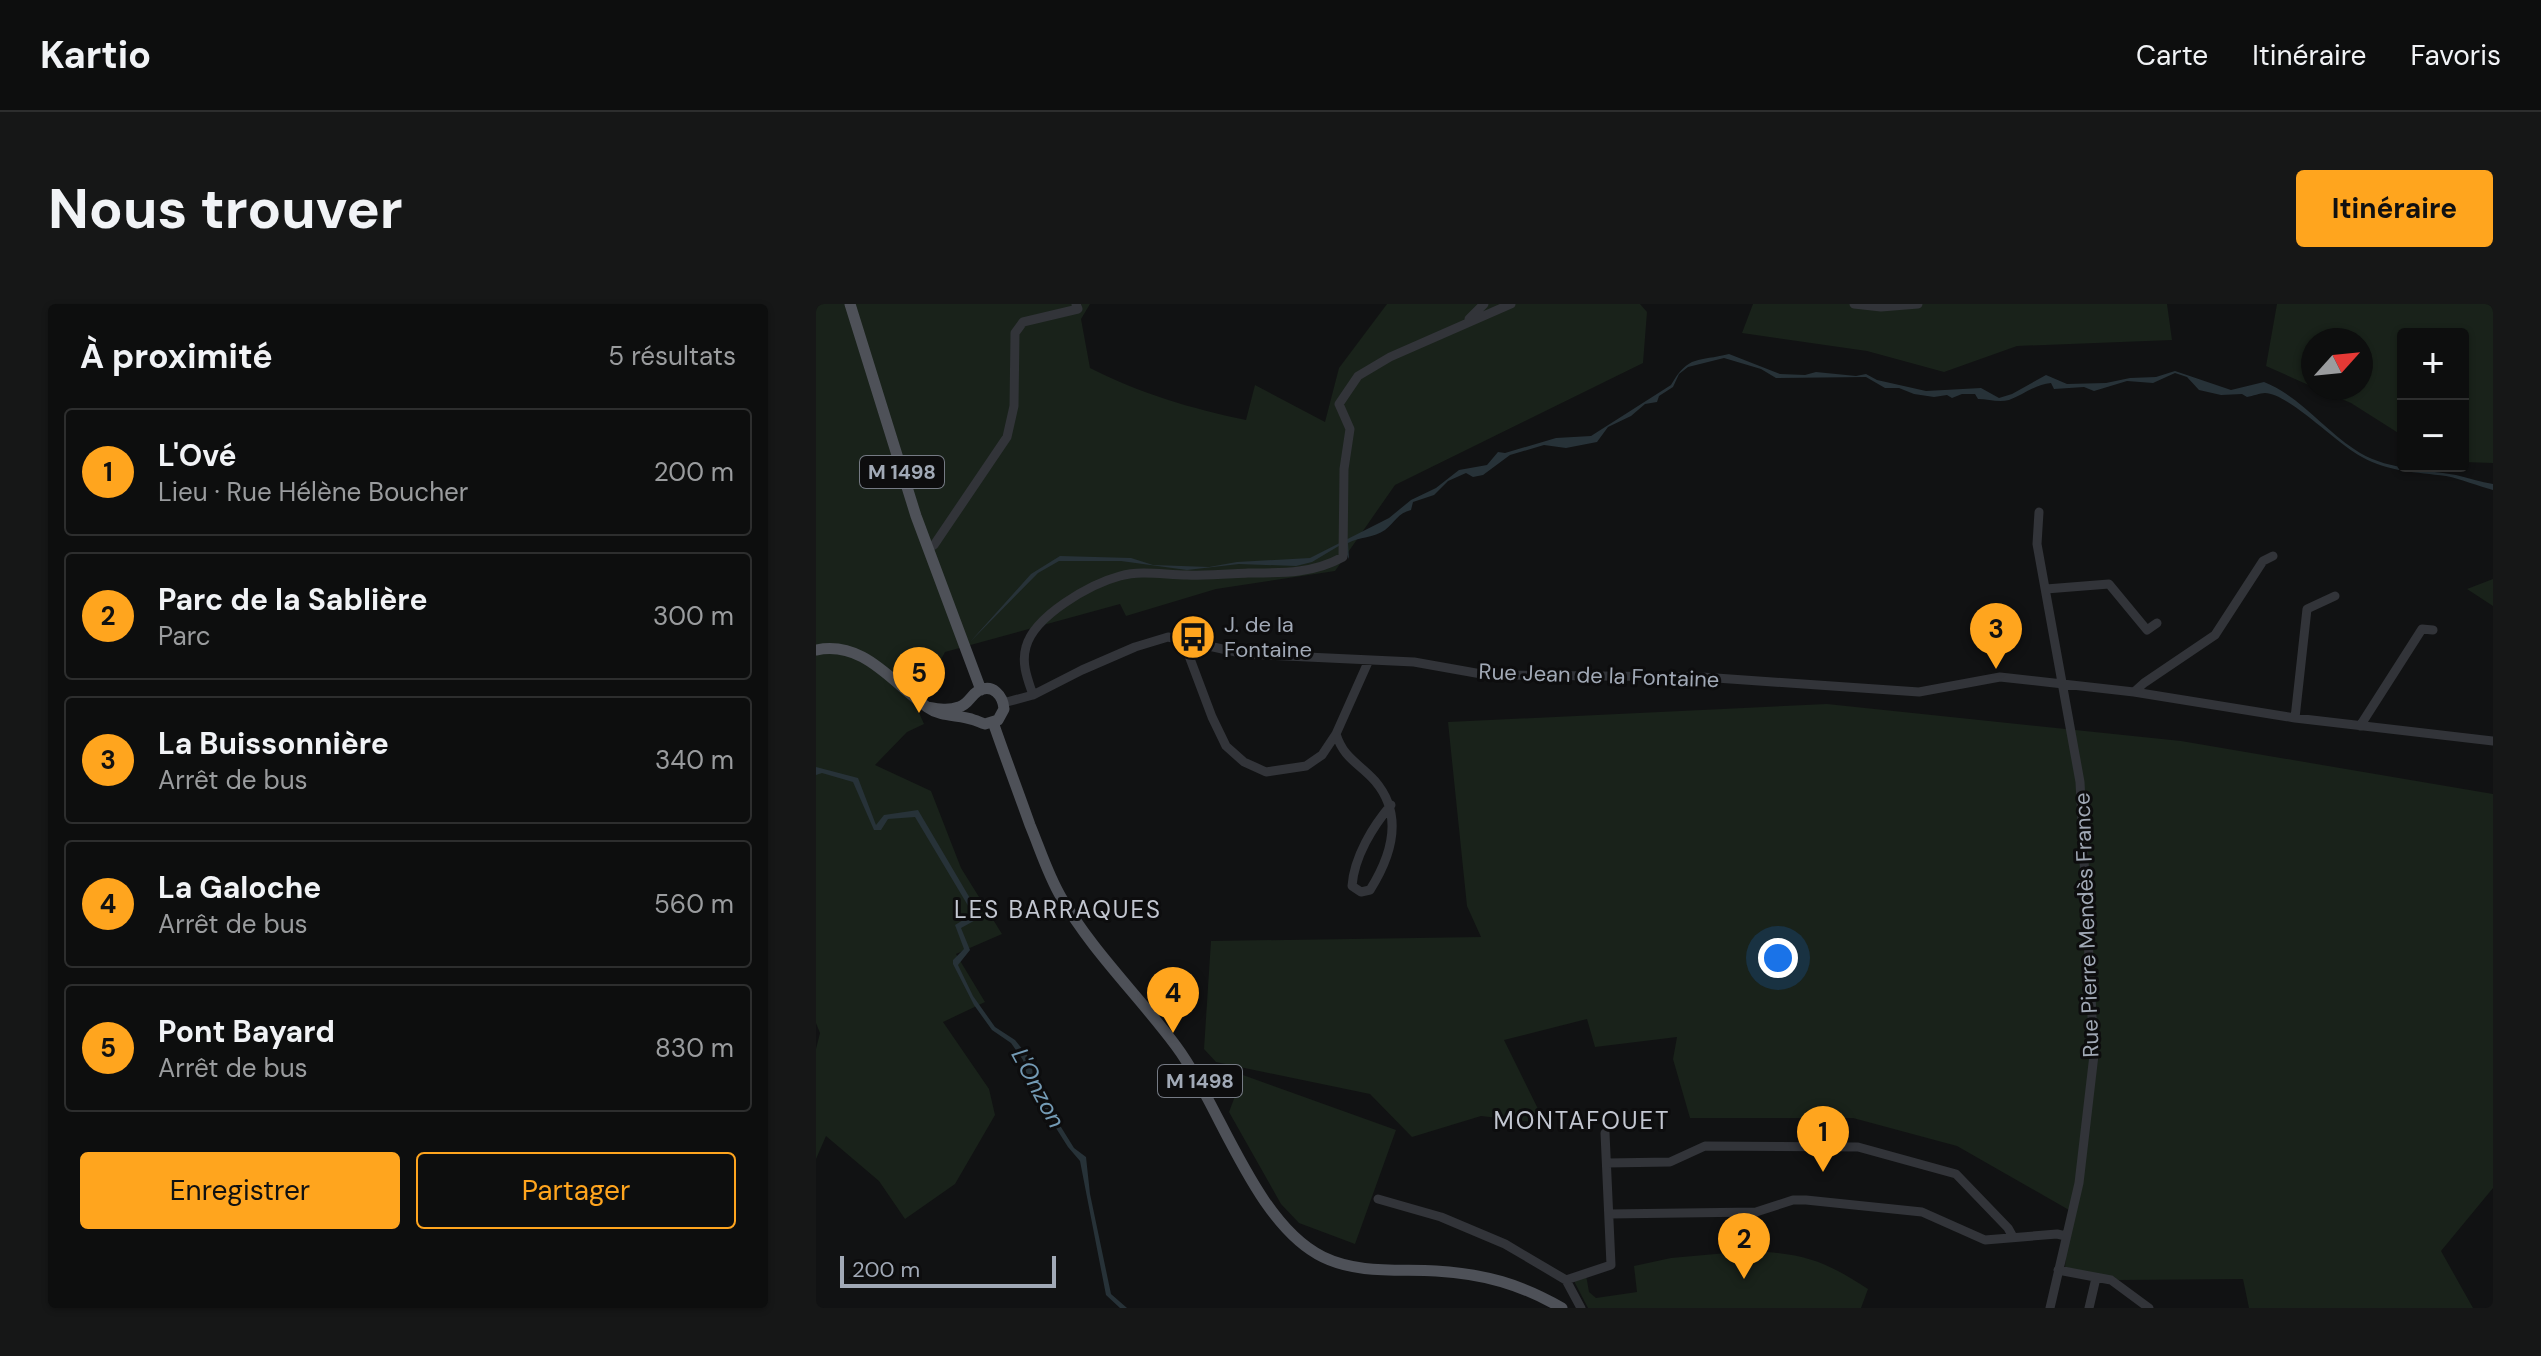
<!DOCTYPE html>
<html lang="fr">
<meta charset="utf-8">
<style>
body{margin:0;font-family:"DM Sans",sans-serif;background:#161717;color:#f1f3f6}
.controls{position:absolute;right:24px;top:24px;display:grid;overflow:hidden;border-radius:8px;box-shadow:0 2px 6px #0004}
.controls button{width:72px;height:72px;display:grid;place-items:center;padding:0;border:0;border-bottom:2px solid #2d2e2e;background:#0d0e0e;color:#f1f3f6;font:40px sans-serif}
.compass{position:absolute;left:1485px;top:24px;width:72px;height:72px;border-radius:50%;background:#0d0e0e;box-shadow:0 2px 6px #0004;rotate:63deg}
.scale{position:absolute;left:24px;bottom:20px;width:216px;box-sizing:border-box;padding-left:8px;border:4px solid #a1a9b6;border-top:0;font-size:22px;line-height:28px;white-space:nowrap;color:#a1a9b6;-webkit-text-stroke:6px #0d0d0e;paint-order:stroke}
.you{position:absolute;left:962px;top:654px;width:28px;height:28px;margin:-20px;border:6px solid #fff;border-radius:50%;background:#1a73e8;box-shadow:0 0 0 12px #1a73e833}
.badge{display:grid;place-items:center;width:52px;height:52px;border-radius:50%;background:#ffa51e;color:#111;font-size:26px;font-weight:700}
.pin{position:absolute;translate:-50% -66px;filter:drop-shadow(0 2px 4px #0008)}
.pin::after{content:'';position:absolute;top:42px;width:28px;height:24px;background:inherit;clip-path:polygon(0 0,100% 0,50% 100%)}
.list{margin:0;padding:0;list-style:none}
h2{display:flex;justify-content:space-between;align-items:center;height:104px;margin:0;padding:0 32px;font-size:34px}
h2 small{font-size:26px;font-weight:400;color:#9a9c9e}
.list li{display:grid;grid-template-columns:52px 1fr auto;gap:24px;align-items:center;box-sizing:border-box;height:128px;margin:0 16px 16px;padding:0 16px;border:2px solid #2d2e2e;border-radius:8px}
.list b{display:block;font-size:30px;white-space:nowrap}
.list p{margin:0;font-size:26px;white-space:nowrap;color:#9a9c9e}
.list em{font-size:26px;font-style:normal;color:#9a9c9e}
.actions{display:flex;gap:16px;padding:24px 32px}
.actions a{flex:1;padding:18px 0;border:2px solid #ffa51e;border-radius:8px;text-align:center;font-size:28px;color:#ffa51e}
.actions .main{background:#ffa51e;color:#111}
.map{position:relative;flex:none;width:1677px;height:1004px;overflow:hidden;border-radius:8px}
header{display:flex;align-items:center;gap:48px;box-sizing:border-box;height:112px;padding:0 40px;background:#0d0e0e;border-bottom:2px solid #2d2e2e}
header strong{font-size:38px}
nav{display:flex;gap:44px;margin-inline-start:auto;font-size:28px}
.intro{display:flex;align-items:center;justify-content:space-between;box-sizing:border-box;height:192px;padding:0 48px}
h1{margin:0;font-size:56px}
.button{padding:20px 36px;border-radius:8px;background:#ffa51e;color:#111;font-size:28px;font-weight:700}
main{display:flex;gap:48px;padding:0 48px}
aside{flex:1;background:#0d0e0e;border-radius:8px;box-shadow:0 2px 6px #0004}
.map>svg:first-child{display:block}
.green{fill:#19221a}
.water{fill:#273238}
.lines{fill:none;stroke-linecap:round;stroke-linejoin:round}
.minor{stroke:#323439;stroke-width:9}
.major{stroke:#4e5158;stroke-width:11}
.labels{text-anchor:middle;stroke-width:6;stroke-linejoin:round;paint-order:stroke}
.shield{fill:#0d0d0e;stroke:#757a84;stroke-width:2}
.shield-label{font-size:20px;font-weight:bold;fill:#a1a9b6}
.poi-label{font-size:22px;fill:#a1a9b6;stroke:#0d0d0e;text-anchor:start}
.street-label{font-size:22px;fill:#a1a9b6;stroke:#0d0d0e}
.neighbourhood-label{font-size:24px;letter-spacing:2px;fill:#c3c7d1;stroke:#0d0d0e}
.water-label{font-size:24px;font-style:italic;fill:#749bb5;stroke:#0d0d0e}
</style>
<header>
<strong>Kartio</strong>
<nav><a>Carte</a><a>Itinéraire</a><a>Favoris</a></nav>
</header>
<div class="intro"><h1>Nous trouver</h1><a class="button">Itinéraire</a></div>
<main>
<aside>
<h2>À proximité<small>5 résultats</small></h2>
<ul class="list">
<li><span class="badge">1</span><div><b>L'Ové</b><p>Lieu · Rue Hélène Boucher</p></div><em>200 m</em></li>
<li><span class="badge">2</span><div><b>Parc de la Sablière</b><p>Parc</p></div><em>300 m</em></li>
<li><span class="badge">3</span><div><b>La Buissonnière</b><p>Arrêt de bus</p></div><em>340 m</em></li>
<li><span class="badge">4</span><div><b>La Galoche</b><p>Arrêt de bus</p></div><em>560 m</em></li>
<li><span class="badge">5</span><div><b>Pont Bayard</b><p>Arrêt de bus</p></div><em>830 m</em></li>
</ul>
<div class="actions"><a class="main">Enregistrer</a><a>Partager</a></div>
</aside>
<div class="map">
<svg width="1677" height="1004" viewBox="0 0 1677 1004">
<rect width="100%" height="100%" fill="#111213"/>
<path class="green" d="M 0,0 L 274,0 L 265,15 L 274,64 C 326,90 373,104 430,116 L 439,81 L 509,118 L 523,64 L 571,0 L 824,0 L 831,8 L 827,59 L 579,181 L 519,267 L 400,285 L 310,312 L 304,300 L 129,348 L 100,402 L 108,420 L 91,428 L 59,461 L 115,487 L 145,564 L 186,630 L 140,650 L 169,698 L 127,718 L 173,785 L 179,811 L 139,880 L 89,915 L 63,877 L 10,832 L 0,855 L 0,745 L 4,729 L 0,719 Z
M 937,0 L 1351,0 L 1356,36 L 1201,42 L 1128,68 L 1051,47 L 926,29 Z
M 1461,0 L 1677,0 L 1677,159 L 1647,158 L 1647,30 L 1587,30 L 1587,132 L 1535,99 L 1500,84 L 1545,84 L 1545,36 L 1497,36 L 1497,83 L 1450,62 Z
M 1677,275 L 1677,302 L 1651,285 Z
M 1011,400 L 1365,437 L 1677,490 L 1677,884 L 1625,947 L 1657,1004 L 1433,1004 L 1427,975 L 1303,976 L 1249,963 L 1253,906 L 1141,842 L 1037,814 L 874,814 L 857,755 L 861,733 L 779,743 L 771,715 L 688,736 L 725,811 L 724,819 L 665,812 L 596,833 L 554,790 L 400,758 L 388,745 L 395,637 L 665,633 L 651,602 L 632,418 Z
M 427,771 L 580,826 L 539,940 L 483,919 L 465,900 L 413,808 Z
M 933,947 C 986,949 1008,956 1052,985 L 1045,1004 L 772,1004 L 759,979 L 759,976 L 770,971 L 773,988 L 780,994 L 821,988 L 818,962 L 855,954 Z"/>
<path class="water" d="M 913,50 L 964,70 L 989,71 L 1000,68 L 1040,72 L 1050,70 L 1061,76 L 1110,87 L 1165,84 L 1183,94 L 1196,90 L 1230,71 L 1251,80 L 1290,79 L 1314,74 L 1340,73 L 1359,67 L 1415,86 L 1448,78 C 1482,91 1508,125 1538,145 C 1568,166 1606,165 1640,171 C 1653,174 1665,178 1677,180 L 1677,186 C 1661,182 1646,175 1630,172 C 1600,168 1573,168 1546,153 C 1522,141 1472,89 1449,89 C 1444,89 1437,92 1431,93 L 1426,90 L 1405,91 L 1383,86 L 1371,73 L 1359,69 L 1337,79 L 1311,77 L 1278,87 L 1268,83 L 1238,85 L 1235,79 C 1220,80 1207,91 1193,96 C 1183,99 1172,95 1162,95 L 1159,90 L 1146,90 L 1136,94 L 1131,91 L 1118,93 L 1098,90 L 1083,84 L 1069,84 L 1050,73 L 960,74 L 945,65 L 908,54 L 872,63 L 863,70 L 857,83 L 843,92 L 841,98 L 829,100 L 815,112 L 792,123 L 781,138 L 750,144 L 728,141 L 694,151 L 667,171 L 657,173 L 650,169 L 632,177 L 618,191 L 597,198 L 595,206 C 582,209 579,218 569,226 C 558,234 543,233 532,239 L 533,255 L 526,240 L 496,258 L 480,262 L 423,260 L 371,266 L 305,257 L 243,257 L 222,269 L 154,338 L 215,270 L 244,252 L 315,254 L 337,261 L 393,263 L 421,258 L 494,254 L 573,214 L 595,196 L 620,184 L 643,166 L 671,161 L 682,148 L 689,149 L 740,134 L 775,132 L 855,81 C 873,50 882,58 913,50 Z
M 0,463 L 42,474 L 60,521 L 68,511 L 102,506 L 165,613 L 145,624 L 154,646 L 142,661 L 157,692 L 179,723 L 199,736 L 211,751 L 216,762 L 217,778 L 258,844 L 270,853 L 274,890 L 295,990 L 311,1004 L 304,1004 L 290,991 L 264,857 L 252,843 L 214,783 L 207,756 L 195,739 L 176,726 L 158,701 L 137,660 L 137,656 L 148,645 L 139,621 L 157,610 L 99,513 L 72,515 L 65,526 L 58,526 L 37,478 L 6,469 L 0,471 Z"/>
<g class="lines">
<path class="minor" d="M 1038,0 L 1065,3 L 1102,0
M 653,15 L 668,0
M 1223,208 L 1221,240 L 1264,478 L 1278,751 L 1263,879 L 1234,1004
M 112,244 L 118,241 L 191,133 L 198,102 L 199,29 L 207,18 L 262,5 L 260,0
M 1230,285 L 1293,280 L 1331,326 L 1341,319
M 367,336 L 396,413 L 410,442 L 428,458 L 450,468 L 490,462 L 506,451 L 520,430 L 553,356
M 1318,388 L 1328,379 L 1399,331 L 1447,257 L 1457,252
M 217,391 C 212,376 205,360 210,343 C 218,312 274,280 304,272 C 326,266 349,271 371,271 C 391,272 412,270 432,269 C 466,269 496,270 527,253 L 528,165 L 534,125 L 523,100 L 542,72 L 574,53 L 695,0
M 187,399 L 217,391 L 266,366 L 319,343 L 352,333 L 429,350 L 598,358 L 671,371 L 886,373 L 1103,388 L 1184,373 L 1318,388 L 1479,414 L 1677,437
M 1479,414 L 1491,305 L 1519,292
M 1544,422 L 1606,325 L 1617,326
M 520,430 C 528,455 543,459 559,477 C 588,511 576,551 554,586 L 545,588 L 536,582 C 538,553 557,522 575,501
M 791,859 L 854,858 L 889,842 L 1042,843 L 1140,870 L 1192,924 L 1197,933
M 562,895 L 625,913 L 689,940 L 750,976 L 765,1004
M 793,910 L 940,908 L 977,896 L 990,896 L 1106,908 L 1169,936 L 1241,930 L 1250,932
M 1242,966 L 1295,976 L 1333,1004
M 750,976 L 795,961 L 789,829
M 1273,1004 L 1280,974"/>
<path class="major" d="M 34,0 L 100,212 L 165,386
M 0,346 C 48,336 76,379 111,403 C 126,414 143,410 158,416 C 162,417 165,419 169,420 L 182,416 L 188,405 C 187,392 177,379 162,387 C 154,392 153,400 143,403 C 132,407 122,405 111,403
M 177,418 C 189,453 202,487 214,521 C 224,545 232,571 245,593 C 276,647 323,692 360,742 C 404,801 439,920 507,953 C 542,970 582,965 620,967 C 669,970 704,980 746,1004"/>
</g>
<defs>
<g id="bus-disc" transform="scale(2.3)"><circle r="9.5" fill="#ffa51e" stroke="#0d0d0e"/><path d="M-5-6H5V4H4V6H2V4H-2V6H-4V4H-5ZM-3.5-4V0h7V-4ZM-3.5 1.2v1.5H-2V1.2ZM2 1.2v1.5H3.5V1.2Z" fill="#111"/></g>
</defs>
<g fill-rule="evenodd">
<use href="#bus-disc" x="377" y="333"/>
</g>
<g class="labels">
<g class="shield">
<rect x="44" y="152" width="84" height="32" rx="6"/>
<rect x="342" y="761" width="84" height="32" rx="6"/>
</g>
<g class="shield-label">
<text x="86" y="175">M 1498</text>
<text x="384" y="784">M 1498</text>
</g>
<g class="poi-label">
<text x="408" y="328">J. de la<tspan x="408" dy="25">Fontaine</tspan></text>
</g>
<g class="street-label">
<text transform="translate(783 371) rotate(2)" y="8">Rue Jean de la Fontaine</text>
<text transform="translate(1270 621) rotate(-92)" y="8">Rue Pierre Mendès France</text>
</g>
<g class="neighbourhood-label">
<text x="242" y="614">LES BARRAQUES</text>
<text x="766" y="825">MONTAFOUET</text>
</g>
<g class="water-label">
<text transform="translate(222 784) rotate(62)" y="8">L'Onzon</text>
</g>
</g>
</svg>
<div class="controls">
<button>+</button>
<button>−</button>
</div>
<svg class="compass" viewBox="-18 -18 36 36"><path d="M0-13l5 13h-10z" fill="#e53935"/><path d="M0 13l5-13h-10z" fill="#9a9c9e"/></svg>
<div class="scale">200 m</div>
<div class="you"></div>
<div class="pin badge" style="left:1007px;top:868px">1</div>
<div class="pin badge" style="left:928px;top:975px">2</div>
<div class="pin badge" style="left:1180px;top:365px">3</div>
<div class="pin badge" style="left:357px;top:729px">4</div>
<div class="pin badge" style="left:103px;top:409px">5</div>
</div>
</main>
